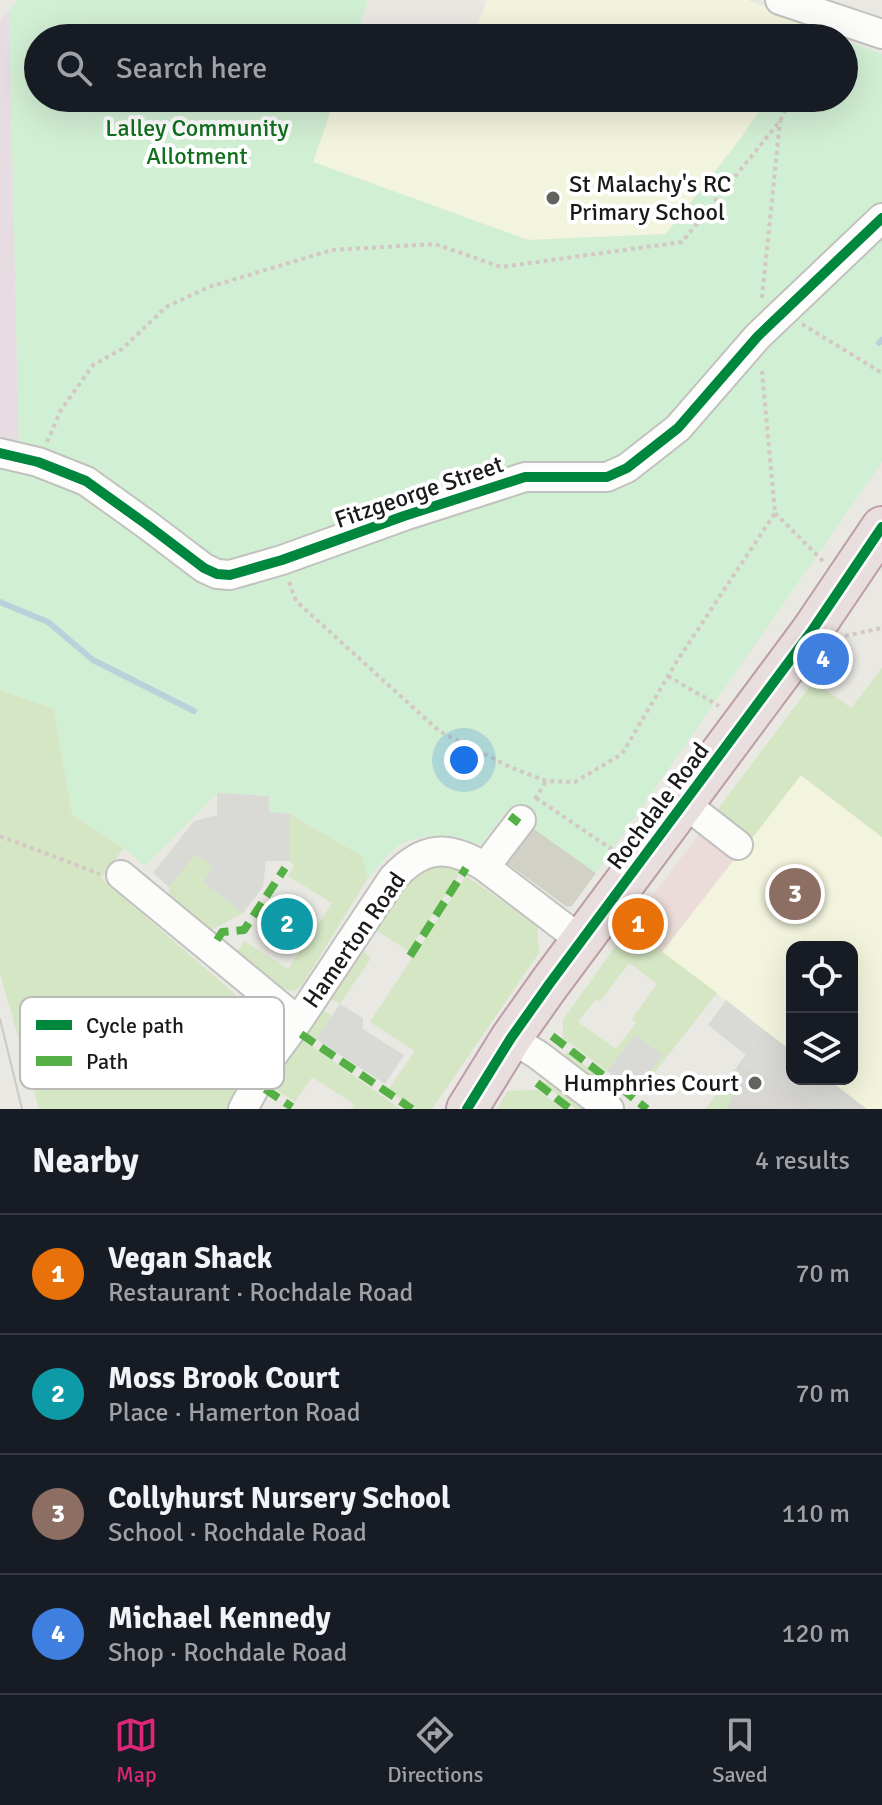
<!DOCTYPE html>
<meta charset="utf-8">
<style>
body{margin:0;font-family:Signika,sans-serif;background:#20242c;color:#f1f3f6}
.controls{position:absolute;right:24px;bottom:24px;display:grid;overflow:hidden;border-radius:16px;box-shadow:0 8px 32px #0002}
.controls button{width:72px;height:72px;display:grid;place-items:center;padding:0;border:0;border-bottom:2px solid #363941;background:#171b24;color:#f1f3f6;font:40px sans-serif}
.you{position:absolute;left:464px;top:760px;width:28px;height:28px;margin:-20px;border:6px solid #fff;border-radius:50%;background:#1a73e8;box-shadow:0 0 0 12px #1a73e833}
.badge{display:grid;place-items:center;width:52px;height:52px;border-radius:50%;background:#db2777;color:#fff;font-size:26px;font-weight:700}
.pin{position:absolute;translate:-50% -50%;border:4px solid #fff;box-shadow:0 2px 8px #0006}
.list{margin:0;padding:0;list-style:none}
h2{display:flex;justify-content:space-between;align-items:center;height:104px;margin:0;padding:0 32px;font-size:34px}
h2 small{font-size:26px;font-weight:400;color:#9ea1a6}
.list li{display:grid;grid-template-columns:52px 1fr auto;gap:24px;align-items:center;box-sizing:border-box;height:120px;padding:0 32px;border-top:2px solid #363941}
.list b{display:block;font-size:30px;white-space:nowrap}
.list p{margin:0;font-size:26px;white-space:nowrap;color:#9ea1a6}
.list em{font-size:26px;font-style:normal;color:#9ea1a6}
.icon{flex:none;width:44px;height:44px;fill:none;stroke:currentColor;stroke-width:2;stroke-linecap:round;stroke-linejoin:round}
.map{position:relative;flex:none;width:882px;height:1109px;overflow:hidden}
.search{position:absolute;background:#171b24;box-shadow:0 8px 32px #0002;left:24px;right:24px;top:24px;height:88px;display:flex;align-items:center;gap:20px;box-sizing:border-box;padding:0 28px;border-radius:44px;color:#9ea1a6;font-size:30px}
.sheet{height:584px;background:#171b24}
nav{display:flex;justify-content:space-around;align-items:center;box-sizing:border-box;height:112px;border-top:2px solid #363941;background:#171b24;font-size:22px;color:#9ea1a6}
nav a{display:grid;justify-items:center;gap:4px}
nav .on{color:#db2777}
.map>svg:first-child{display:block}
.residential{fill:#d8d7d4}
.commercial{fill:#ebdcd9}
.industrial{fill:#e7dce1}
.education{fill:#f2f4dd}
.construction{fill:#d1d1c5}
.grass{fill:#d4e6c3;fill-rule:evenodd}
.park{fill:#d1efd3}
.parking{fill:#d9d9d6}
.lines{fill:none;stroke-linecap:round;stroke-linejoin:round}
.stream{stroke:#b7d2db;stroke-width:6}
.minor-casing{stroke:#c1c1bf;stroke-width:32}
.highway-casing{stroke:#bc9da3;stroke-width:44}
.path{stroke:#d4c7c4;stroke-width:4;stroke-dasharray:4 4;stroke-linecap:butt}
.minor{stroke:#fcfcfb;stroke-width:28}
.highway{stroke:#e8dede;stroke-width:40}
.tram{stroke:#c9c9c8;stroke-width:2}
.quiet{stroke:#55b145;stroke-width:8;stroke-dasharray:16 8;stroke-linecap:butt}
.cycleway-casing{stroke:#fff;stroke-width:15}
.cycleway{stroke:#00873e;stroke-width:10}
.poi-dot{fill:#626260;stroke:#fff;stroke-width:3}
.labels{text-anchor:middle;stroke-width:8;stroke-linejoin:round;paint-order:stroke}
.park-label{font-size:24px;fill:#11701f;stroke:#fff}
.poi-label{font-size:24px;fill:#1a1a1a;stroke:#fff;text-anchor:start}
.street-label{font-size:24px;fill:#1a1a1a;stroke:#fff}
.key{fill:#fff;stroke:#bababa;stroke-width:2}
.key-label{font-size:22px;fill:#1a1a1a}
</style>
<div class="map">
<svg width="882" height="1109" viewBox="0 0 882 1109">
<rect width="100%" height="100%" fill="#e9e8e3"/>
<path class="residential" d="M 764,1030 L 792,1051 L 792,1079 L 828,1079 L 867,1109 L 706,1109 Z"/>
<path class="commercial" d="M 714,814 L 750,841 L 662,952 L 629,927 Z"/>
<path class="industrial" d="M 9,11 L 19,450 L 0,444 L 0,20 Z"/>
<path class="education" d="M 487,0 L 747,0 L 816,23 L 808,38 L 435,38 L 439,25 L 477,27 Z
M 335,98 L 768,98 L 741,138 L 666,234 L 528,240 L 313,162 Z
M 800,775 L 882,837 L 882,1109 L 867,1109 L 828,1079 L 852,1079 L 852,947 L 792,947 L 792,1051 L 662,952 Z"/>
<path class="construction" d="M 527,823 L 596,873 L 572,906 L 567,907 L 501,859 Z"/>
<path class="grass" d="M 882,668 L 882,837 L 801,775 L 750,841 L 714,814 L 814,681 L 851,708 Z
M 0,690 L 54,709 L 72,814 L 124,848 L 101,878 L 274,1028 L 228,1103 L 227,1109 L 39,1109 L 0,974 Z
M 290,814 L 362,856 L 368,878 L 302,985 L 295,991 L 283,989 L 237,952 L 244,941 L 288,969 L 332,903 L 288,876 L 294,866 L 290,861 Z
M 195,854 L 213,865 L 203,882 L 243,913 L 211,930 L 169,896 L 169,887 Z
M 433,864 L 449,864 L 462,869 L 409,951 L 377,931 L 377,927 L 407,882 Z
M 466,876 L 537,925 L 539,953 L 432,1109 L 416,1109 L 388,1090 L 415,1051 L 370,1022 Z
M 629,927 L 717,993 L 637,1095 L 621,1082 L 626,1075 L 640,1084 L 663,1055 L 635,1035 L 607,1071 L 563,1038 L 563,1020 ZM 629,963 L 657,984 L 632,1019 L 636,1023 L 616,1049 L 578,1022 L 596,999 L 600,1002 Z
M 362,949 L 371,958 L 340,1004 L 330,998 Z
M 322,1009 L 332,1016 L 316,1039 L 306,1034 Z
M 302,1039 L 400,1109 L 351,1109 L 354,1104 L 312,1077 L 295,1102 L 271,1086 Z
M 567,1052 L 604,1080 L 600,1084 L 595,1083 L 561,1058 Z
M 734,1070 L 741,1073 L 727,1109 L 706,1109 Z
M 550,1078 L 589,1109 L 576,1109 L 544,1084 Z
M 538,1090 L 563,1109 L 497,1109 L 508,1091 Z"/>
<path class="park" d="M 18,0 L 368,0 L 355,38 L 38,38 L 38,98 L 335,98 L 313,162 L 528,240 L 666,234 L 741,138 L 768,98 L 844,98 L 844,41 L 882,54 L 882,462 L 596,873 L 507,810 L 481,844 C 472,844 465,839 456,837 C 438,834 409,836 394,849 C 385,858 377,868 368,878 L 362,856 L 291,814 L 269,812 L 269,796 L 218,793 L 145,866 L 124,848 L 72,814 L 54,709 L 0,690 L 0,444 L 19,449 L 9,11 Z"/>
<path class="parking" d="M 217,793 L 269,796 L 269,812 L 290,814 L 290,861 L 266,861 L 263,887 L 243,913 L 203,882 L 213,865 L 195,855 L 169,887 L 153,873 L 194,821 L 217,815 Z
M 726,1000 L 764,1030 L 749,1050 L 764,1034 L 792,1055 L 792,1079 L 823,1079 L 853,1102 L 849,1109 L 807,1109 L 811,1100 L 738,1065 L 746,1055 L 708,1025 Z
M 340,1004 L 363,1018 L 363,1029 L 404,1055 L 385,1084 L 316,1039 Z
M 635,1035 L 663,1055 L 640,1085 L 626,1075 L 621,1082 L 607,1071 Z"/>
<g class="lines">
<path class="stream" d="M 879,343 L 882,340
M 0,602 L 48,622 L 93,660 L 194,711"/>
<g class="minor-casing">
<path id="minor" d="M 780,0 L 882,34
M 0,453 L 38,462 L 86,481 L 146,524 L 204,568 L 217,574 L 230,575 L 282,560 L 404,516 L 525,477 L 607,477 L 627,468 L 678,428 L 758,336 L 882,218
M 684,803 L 738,845
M 485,867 L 521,820
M 121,875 L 298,1021
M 511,1038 L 538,1055 L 609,1109
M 243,1109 L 270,1059 L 298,1021 L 393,878 C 423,846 447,844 485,867 L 582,941"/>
</g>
<g class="highway-casing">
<path id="highway" d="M 467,1109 L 511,1038 L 550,983 L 811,632 L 882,527"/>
</g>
<path class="path" d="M 762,298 L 780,121
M 802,324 L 882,373
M 47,442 L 61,410 L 93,365 L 122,349 L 166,307 L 209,287 L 332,250 L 435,244 L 501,267 L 682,242 L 780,121 L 792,98
M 775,513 L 824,562
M 289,582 L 296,601 L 439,731 L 510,767 L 546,781 L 575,782 L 622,754 L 677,661 L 775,513 L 762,371
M 845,636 L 882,628
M 668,676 L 719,706
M 536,798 L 613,850
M 535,799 L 546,781
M 0,836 L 100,874"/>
<use href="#minor" class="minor"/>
<use href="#highway" class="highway"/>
<path class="tram" d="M 0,1019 L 22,1109"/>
<path class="quiet" d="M 510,816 L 519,823
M 217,940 L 222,932 L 244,930 L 285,868
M 410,956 L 466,868
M 301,1034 L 412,1109
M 552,1036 L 604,1076
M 537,1083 L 570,1109
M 621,1088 L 647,1109
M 265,1089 L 292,1107"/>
<g class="cycleway-casing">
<path id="cycleway" d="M 0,453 L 38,462 L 86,481 L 146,524 L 204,568 L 217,574 L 230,575 L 282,560 L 404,516 L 525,477 L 607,477 L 627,468 L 678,428 L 758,336 L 882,218
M 467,1109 L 511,1038 L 550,983 L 811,632 L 882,527"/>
</g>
<use href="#cycleway" class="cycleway"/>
</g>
<g class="poi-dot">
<circle cx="553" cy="198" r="8"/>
<circle cx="755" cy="1083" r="8"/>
</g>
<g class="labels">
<g class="park-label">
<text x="197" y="136">Lalley Community<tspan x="197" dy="28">Allotment</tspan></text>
</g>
<g class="poi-label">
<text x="569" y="192">St Malachy's RC<tspan x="569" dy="28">Primary School</tspan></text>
<text x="739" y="1091" text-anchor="end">Humphries Court</text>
</g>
<g class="street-label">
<text transform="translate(419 492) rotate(-19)" y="8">Fitzgeorge Street</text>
<text transform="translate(658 806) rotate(-53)" y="8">Rochdale Road</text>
<text transform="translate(354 940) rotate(-55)" y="8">Hamerton Road</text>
</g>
</g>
<rect x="20" y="997" width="264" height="92" rx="12" class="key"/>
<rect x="36" y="1020" width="36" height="10" fill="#00873e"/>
<rect x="36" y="1056" width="36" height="10" fill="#55b145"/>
<g class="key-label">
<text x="86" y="1033">Cycle path</text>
<text x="86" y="1069">Path</text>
</g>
</svg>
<div class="controls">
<button><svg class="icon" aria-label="locate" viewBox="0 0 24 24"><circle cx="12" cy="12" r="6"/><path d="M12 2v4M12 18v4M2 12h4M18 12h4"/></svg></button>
<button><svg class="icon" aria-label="layers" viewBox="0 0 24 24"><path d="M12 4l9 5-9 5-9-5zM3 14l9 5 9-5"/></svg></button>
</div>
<div class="you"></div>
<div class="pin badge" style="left:638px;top:924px;background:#e8710a">1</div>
<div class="pin badge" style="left:287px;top:924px;background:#0f9aa8">2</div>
<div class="pin badge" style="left:795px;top:894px;background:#8d6e63">3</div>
<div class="pin badge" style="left:823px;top:659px;background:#3f7fe0">4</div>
<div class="search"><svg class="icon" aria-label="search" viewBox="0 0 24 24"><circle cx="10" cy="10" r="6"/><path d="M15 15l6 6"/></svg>Search here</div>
</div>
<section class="sheet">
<h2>Nearby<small>4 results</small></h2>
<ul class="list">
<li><span class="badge" style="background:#e8710a">1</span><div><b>Vegan Shack</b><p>Restaurant · Rochdale Road</p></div><em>70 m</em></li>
<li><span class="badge" style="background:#0f9aa8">2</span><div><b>Moss Brook Court</b><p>Place · Hamerton Road</p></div><em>70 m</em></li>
<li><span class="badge" style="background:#8d6e63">3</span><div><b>Collyhurst Nursery School</b><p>School · Rochdale Road</p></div><em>110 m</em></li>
<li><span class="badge" style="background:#3f7fe0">4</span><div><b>Michael Kennedy</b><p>Shop · Rochdale Road</p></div><em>120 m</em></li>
</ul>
</section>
<nav>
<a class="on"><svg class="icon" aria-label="map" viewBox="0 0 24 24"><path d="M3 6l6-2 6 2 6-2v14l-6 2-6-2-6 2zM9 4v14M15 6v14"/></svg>Map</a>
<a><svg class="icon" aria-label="directions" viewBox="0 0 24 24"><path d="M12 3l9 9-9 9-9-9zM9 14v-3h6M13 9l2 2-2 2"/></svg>Directions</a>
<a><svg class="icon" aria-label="saved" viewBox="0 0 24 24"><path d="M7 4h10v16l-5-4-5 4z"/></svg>Saved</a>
</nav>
